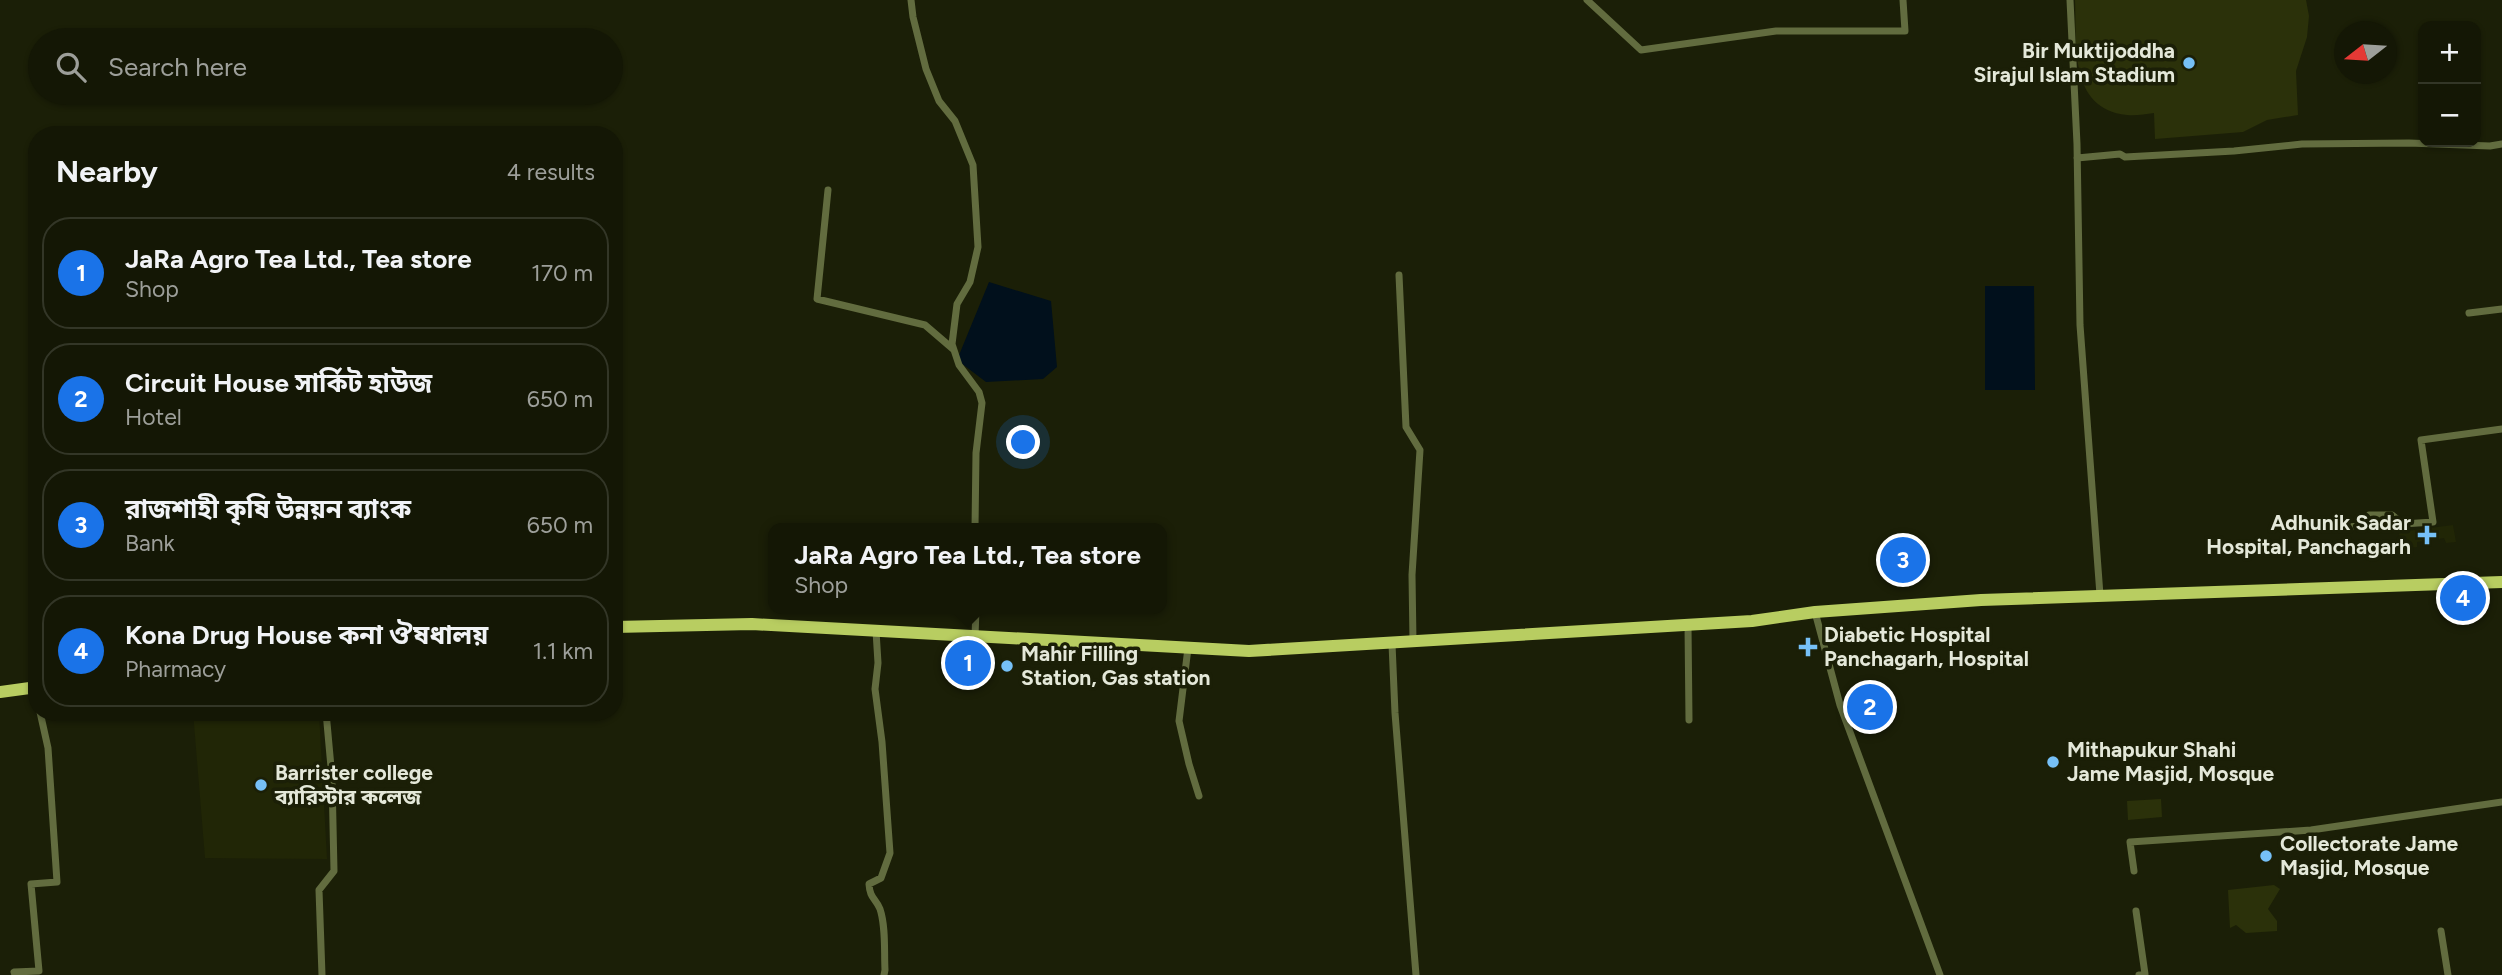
<!DOCTYPE html>
<meta charset="utf-8">
<style>
body{margin:0;font-family:Figtree,"Noto Sans Bengali",sans-serif;background:#212413;color:#f1f3f6}
.controls{position:absolute;right:21px;top:21px;display:grid;overflow:hidden;border-radius:14px;box-shadow:0 2px 5px #0004}
.controls button{width:63px;height:63px;display:grid;place-items:center;padding:0;border:0;border-bottom:2px solid #333627;background:#141705;color:#f1f3f6;font:35px sans-serif}
.compass{position:absolute;left:2334px;top:21px;width:63px;height:63px;border-radius:50%;background:#141705;box-shadow:0 2px 5px #0004;rotate:253deg}
.you{position:absolute;left:1024px;top:443px;width:24px;height:24px;margin:-18px;border:5px solid #fff;border-radius:50%;background:#1a73e8;box-shadow:0 0 0 10px #1a73e833}
.badge{display:grid;place-items:center;width:46px;height:46px;border-radius:50%;background:#1a73e8;color:#fff;font-size:23px;font-weight:700}
.pin{position:absolute;translate:-50% -50%;border:4px solid #fff;box-shadow:0 2px 7px #0006}
.popup{position:absolute;left:768px;top:523px;width:399px;height:91px;box-sizing:border-box;display:grid;place-content:center;border-radius:14px;background:#141705;filter:drop-shadow(0 2px 5px #0005);font-size:23px;white-space:nowrap;color:#9d9f9a}
.popup b{font-size:26px;color:#f1f3f6}
.popup::after{content:'';position:absolute;left:50%;top:100%;margin-left:-14px;border:14px solid transparent;border-top-color:#141705}
.list{margin:0;padding:0;list-style:none}
h2{display:flex;justify-content:space-between;align-items:center;height:91px;margin:0;padding:0 28px;font-size:30px}
h2 small{font-size:23px;font-weight:400;color:#9d9f9a}
.list li{display:grid;grid-template-columns:46px 1fr auto;gap:21px;align-items:center;box-sizing:border-box;height:112px;margin:0 14px 14px;padding:0 14px;border:2px solid #333627;border-radius:28px}
.list b{display:block;font-size:26px;white-space:nowrap}
.list p{margin:0;font-size:23px;white-space:nowrap;color:#9d9f9a}
.list em{font-size:23px;font-style:normal;color:#9d9f9a}
.icon{flex:none;width:38px;height:38px;fill:none;stroke:currentColor;stroke-width:2;stroke-linecap:round;stroke-linejoin:round}
.map{position:relative;flex:none;width:2502px;height:975px;overflow:hidden}
.search{position:absolute;background:#141705;box-shadow:0 2px 5px #0004;left:28px;top:28px;width:595px;height:77px;display:flex;align-items:center;gap:18px;box-sizing:border-box;padding:0 24px;border-radius:38px;color:#9d9f9a;font-size:26px}
.panel{position:absolute;background:#141705;box-shadow:0 2px 5px #0004;left:28px;top:126px;width:595px;height:595px;border-radius:28px}
.map>svg:first-child{display:block}
.built{fill:#212606}
.green{fill:#2b310a}
.water{fill:#01101c}
.lines{fill:none;stroke-linecap:round;stroke-linejoin:round}
.minor{stroke:#626c3f;stroke-width:7}
.trunk{stroke:#b8cd61;stroke-width:12}
.poi-dot{fill:#76c0f7;stroke:#1b1f07;stroke-width:2.5}
.labels{text-anchor:middle;stroke-width:7;stroke-linejoin:round;paint-order:stroke}
.poi-label{font-size:21px;font-weight:bold;fill:#e4e8d9;stroke:#1b1f07;text-anchor:start}
</style>
<div class="map">
<svg width="2502" height="975" viewBox="0 0 2502 975">
<rect width="100%" height="100%" fill="#1b1f07"/>
<path class="built" d="M 2453,525 L 2456,542 L 2446,543 L 2444,538 L 2417,542 L 2417,547 L 2401,549 L 2399,532 Z
M 193,712 L 319,712 L 327,859 L 205,858 Z"/>
<path class="green" d="M 2075,0 L 2306,0 L 2309,16 L 2307,37 L 2296,71 L 2298,115 L 2267,120 L 2243,132 L 2155,139 L 2154,113 C 2145,114 2136,116 2127,115 C 2068,109 2077,43 2075,0 Z
M 2161,799 L 2162,817 L 2128,820 L 2127,801 Z
M 2274,885 L 2280,889 L 2268,909 L 2277,921 L 2277,931 L 2246,933 L 2236,925 L 2230,928 L 2228,890 Z"/>
<path class="water" d="M 989,282 L 1051,301 L 1057,367 L 1043,379 L 986,382 L 957,360 Z
M 1985,286 L 2034,286 L 2035,390 L 1985,390 Z"/>
<g class="lines">
<path class="minor" d="M 911,0 L 913,17 L 926,69 L 939,101 L 955,121 L 973,165 L 978,247 L 970,282 L 957,304 L 952,344 L 959,365 L 979,392 L 982,403 L 976,453 L 975,528
M 1587,0 L 1641,50 L 1776,31 L 1905,31 L 1903,0
M 2070,0 L 2077,144 L 2080,325 L 2100,595
M 2077,158 L 2120,154 L 2125,157 L 2234,151 L 2302,144 L 2409,143 L 2490,146 L 2502,144
M 828,190 L 817,299 L 925,325 L 953,349
M 1399,275 L 1406,427 L 1420,450 L 1412,575 L 1413,642
M 2469,313 L 2502,309
M 2349,527 L 2359,526 L 2369,515 L 2392,515 L 2403,524 L 2433,522 L 2421,440 L 2502,429
M 1815,612 L 1840,705 L 1940,975
M 1688,625 L 1689,720
M 876,631 L 878,663 L 875,689 L 882,742 L 890,853 L 881,878 L 869,884 C 870,899 875,897 880,909 C 886,927 884,951 885,970 L 884,975
M 975,636 L 976,609
M 1392,644 L 1395,713 L 1416,975
M 1188,648 L 1179,721 L 1189,764 L 1199,796
M 2134,871 L 2130,842 L 2311,830 L 2502,802
M 2136,911 L 2145,974 L 2139,975
M 2441,931 L 2448,975
M 15,975 L 14,972 L 39,971 L 31,884 L 57,882 L 48,748 L 40,712
M 322,975 L 319,890 L 334,871 L 332,778 L 326,712"/>
<path class="trunk" d="M 614,627 L 752,624 L 1249,651 L 1752,621 L 1815,612 L 1981,600 L 2502,582
M 0,692 L 37,687"/>
</g>
<g class="poi-dot">
<circle cx="2189" cy="63" r="7"/>
<path d="M2423.5 524.5h7v7h7v7h-7v7h-7v-7h-7v-7h7z"/>
<path d="M1804.5 636.5h7v7h7v7h-7v7h-7v-7h-7v-7h7z"/>
<circle cx="1007" cy="666" r="7"/>
<circle cx="2053" cy="762" r="7"/>
<circle cx="261" cy="785" r="7"/>
<circle cx="2266" cy="856" r="7"/>
</g>
<g class="labels">
<g class="poi-label">
<text x="2175" y="58" text-anchor="end">Bir Muktijoddha<tspan x="2175" dy="24">Sirajul Islam Stadium</tspan></text>
<text x="2411" y="530" text-anchor="end">Adhunik Sadar<tspan x="2411" dy="24">Hospital, Panchagarh</tspan></text>
<text x="1824" y="642">Diabetic Hospital<tspan x="1824" dy="24">Panchagarh, Hospital</tspan></text>
<text x="1021" y="661">Mahir Filling<tspan x="1021" dy="24">Station, Gas station</tspan></text>
<text x="2067" y="757">Mithapukur Shahi<tspan x="2067" dy="24">Jame Masjid, Mosque</tspan></text>
<text x="275" y="780">Barrister college<tspan x="275" dy="24">ব্যারিস্টার কলেজ</tspan></text>
<text x="2280" y="851">Collectorate Jame<tspan x="2280" dy="24">Masjid, Mosque</tspan></text>
</g>
</g>
</svg>
<div class="controls">
<button>+</button>
<button>−</button>
</div>
<svg class="compass" viewBox="-18 -18 36 36"><path d="M0-13l5 13h-10z" fill="#e53935"/><path d="M0 13l5-13h-10z" fill="#9d9f9a"/></svg>
<div class="you"></div>
<div class="pin badge" style="left:968px;top:663px">1</div>
<div class="popup"><b>JaRa Agro Tea Ltd., Tea store</b>Shop</div>
<div class="pin badge" style="left:1870px;top:707px">2</div>
<div class="pin badge" style="left:1903px;top:560px">3</div>
<div class="pin badge" style="left:2463px;top:598px">4</div>
<div class="search"><svg class="icon" aria-label="search" viewBox="0 0 24 24"><circle cx="10" cy="10" r="6"/><path d="M15 15l6 6"/></svg>Search here</div>
<section class="panel">
<h2>Nearby<small>4 results</small></h2>
<ul class="list">
<li><span class="badge">1</span><div><b>JaRa Agro Tea Ltd., Tea store</b><p>Shop</p></div><em>170 m</em></li>
<li><span class="badge">2</span><div><b>Circuit House সার্কিট হাউজ</b><p>Hotel</p></div><em>650 m</em></li>
<li><span class="badge">3</span><div><b>রাজশাহী কৃষি উন্নয়ন ব্যাংক</b><p>Bank</p></div><em>650 m</em></li>
<li><span class="badge">4</span><div><b>Kona Drug House কনা ঔষধালয়</b><p>Pharmacy</p></div><em>1.1 km</em></li>
</ul>
</section>
</div>
